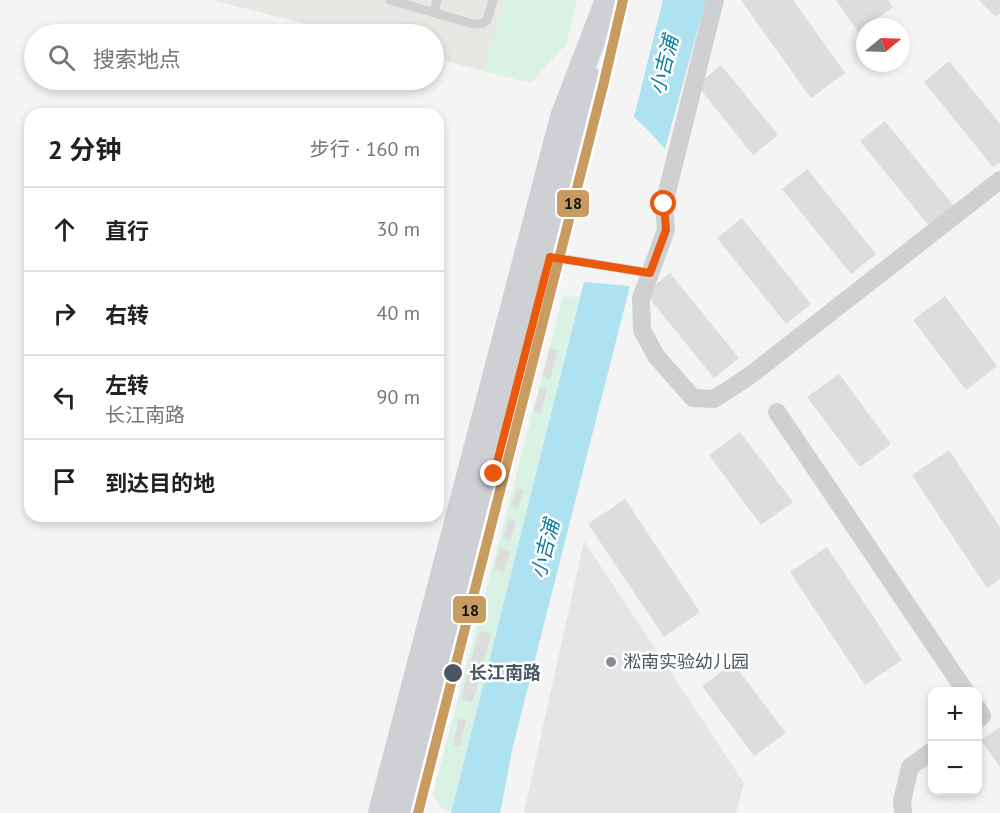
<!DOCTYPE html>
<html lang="zh">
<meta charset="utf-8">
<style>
body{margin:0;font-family:"PT Sans","Noto Sans SC",sans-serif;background:#f2f2f2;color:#222}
.controls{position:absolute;right:18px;bottom:18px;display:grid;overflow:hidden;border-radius:12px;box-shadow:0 3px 9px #0003}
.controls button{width:54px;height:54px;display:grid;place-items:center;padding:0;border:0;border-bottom:2px solid #e0e0e0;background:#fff;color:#222;font:30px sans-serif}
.compass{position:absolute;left:856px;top:18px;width:54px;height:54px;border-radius:50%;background:#fff;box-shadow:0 3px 9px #0003;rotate:71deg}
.stop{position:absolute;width:18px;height:18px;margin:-14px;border:4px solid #ea580c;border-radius:50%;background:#fff}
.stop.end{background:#ea580c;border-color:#fff;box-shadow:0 2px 6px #0008}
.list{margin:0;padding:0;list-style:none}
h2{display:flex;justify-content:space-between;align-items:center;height:78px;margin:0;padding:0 24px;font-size:26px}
h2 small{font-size:20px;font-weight:400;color:#767676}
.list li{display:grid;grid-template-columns:39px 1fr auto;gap:18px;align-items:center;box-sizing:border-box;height:84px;padding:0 24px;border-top:2px solid #e0e0e0}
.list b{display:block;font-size:22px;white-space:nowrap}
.list p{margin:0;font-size:20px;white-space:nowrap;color:#767676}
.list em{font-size:20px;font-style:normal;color:#767676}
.icon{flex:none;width:33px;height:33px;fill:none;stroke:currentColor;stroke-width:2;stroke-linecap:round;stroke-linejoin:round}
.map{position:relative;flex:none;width:1000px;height:813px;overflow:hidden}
.search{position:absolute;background:#fff;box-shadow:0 3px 9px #0003;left:24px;top:24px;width:420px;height:66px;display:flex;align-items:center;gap:15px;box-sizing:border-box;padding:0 21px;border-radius:33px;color:#767676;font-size:22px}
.panel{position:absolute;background:#fff;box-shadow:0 3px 9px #0003;left:24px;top:108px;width:420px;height:414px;border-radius:18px}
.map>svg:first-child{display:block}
.commercial{fill:#e8e7e3}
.education{fill:#e6e5e6}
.green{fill:#d9f2e3}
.water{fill:#aee2f0}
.building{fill:#ddddde}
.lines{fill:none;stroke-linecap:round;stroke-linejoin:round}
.lane{stroke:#ced0d2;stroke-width:9}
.street{stroke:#ced0d2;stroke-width:18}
.secondary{stroke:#ced0d4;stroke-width:26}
.metro-1-casing{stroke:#fff;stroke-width:15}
.metro-1{stroke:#c89c61;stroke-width:10}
.route{stroke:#ea580c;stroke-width:8}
.poi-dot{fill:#868d94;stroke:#fff;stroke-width:2}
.stop-dot{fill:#4a5661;stroke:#fff;stroke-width:2}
.labels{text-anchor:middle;stroke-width:5;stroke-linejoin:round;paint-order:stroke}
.poi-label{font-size:18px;fill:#4a5661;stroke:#fff;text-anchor:start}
.stop-label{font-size:18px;font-weight:bold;fill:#4a5661;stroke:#fff;text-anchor:start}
.water-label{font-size:20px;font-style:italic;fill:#0c7c9b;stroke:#fff}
.line-badge{stroke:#fff;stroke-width:2}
.pale-badge-label{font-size:16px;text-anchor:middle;font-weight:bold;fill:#111}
</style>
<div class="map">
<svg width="1000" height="813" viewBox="0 0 1000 813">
<rect width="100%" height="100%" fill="#f4f4f4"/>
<path class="commercial" d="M 212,0 L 577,0 L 566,44 L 531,83 L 434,58 L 434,34 L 344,34 Z"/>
<path class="education" d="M 584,541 L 744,783 L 736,813 L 524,813 Z"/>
<path class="green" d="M 504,0 L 577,0 L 566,44 L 531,83 L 483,71 Z
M 563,296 L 580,297 L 451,812 L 441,808 L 433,794 Z"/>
<path class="water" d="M 663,0 L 706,0 L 665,149 L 648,130 L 634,117 Z
M 584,282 L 630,286 L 513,746 L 500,813 L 451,813 Z"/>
<path class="building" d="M 741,0 L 793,0 L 845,73 L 811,98 Z
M 836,0 L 888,0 L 893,7 L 858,32 Z
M 979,0 L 1000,0 L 1000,13 L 996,17 Z
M 949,61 L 1000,124 L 1000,162 L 993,167 L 924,82 Z
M 721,65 L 778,135 L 753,155 L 697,85 Z
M 885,121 L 954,206 L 929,226 L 860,141 Z
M 807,169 L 876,254 L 851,274 L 782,189 Z
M 742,218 L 811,304 L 786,324 L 717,238 Z
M 670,273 L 739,358 L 714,378 L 645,293 Z
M 945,296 L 997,366 L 966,390 L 913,320 Z
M 550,348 L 558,350 L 550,380 L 542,377 Z
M 839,374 L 891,444 L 860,467 L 807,397 Z
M 540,387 L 547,389 L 541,414 L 533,412 Z
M 740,432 L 793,502 L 761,525 L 709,455 Z
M 949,450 L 1000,527 L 1000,579 L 987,588 L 912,475 Z
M 517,488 L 524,490 L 518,509 L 511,507 Z
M 625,499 L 700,612 L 664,637 L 588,524 Z
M 509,519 L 516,521 L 510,541 L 503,539 Z
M 827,547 L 902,660 L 865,685 L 790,572 Z
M 500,548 L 510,551 L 504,572 L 494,569 Z
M 479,631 L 491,634 L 473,702 L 461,699 Z
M 733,663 L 786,733 L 754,756 L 702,686 Z
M 459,718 L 466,720 L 460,747 L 453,746 Z
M 1000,727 L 1000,767 L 981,740 Z"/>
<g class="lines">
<path class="lane" d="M 390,0 L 473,24 L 483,23 L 487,20 L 493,0
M 434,12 L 437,0
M 552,257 L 650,273"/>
<path class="street" d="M 715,0 L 664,204 L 666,230 L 641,298 L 642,330 L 656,356 L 693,398 L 714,399 L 748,377 L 1000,180
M 777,412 L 966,692
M 978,709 L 982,716 L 978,720
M 903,813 L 902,801 L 910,767 L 932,751"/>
<path class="secondary" d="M 381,813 L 563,117 L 608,0
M 406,813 L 550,257 L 591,80"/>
<g class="metro-1-casing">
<path id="metro-1" d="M 418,813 L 603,86 L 623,0"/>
</g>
<use href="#metro-1" class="metro-1"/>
</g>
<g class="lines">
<path class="route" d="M 494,474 L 550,257 L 650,273 L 666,230 L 664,204"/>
</g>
<circle class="poi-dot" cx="611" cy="662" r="6"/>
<circle class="stop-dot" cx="453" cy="673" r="10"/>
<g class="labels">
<g class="poi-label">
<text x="623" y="668">淞南实验幼儿园</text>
</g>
<g class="stop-label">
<text x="469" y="679">长江南路</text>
</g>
<g class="water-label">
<text transform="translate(664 65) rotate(-76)" y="7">小吉浦</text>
<text transform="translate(545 549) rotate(-76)" y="7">小吉浦</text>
</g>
</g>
<g class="line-badge">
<rect x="556" y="189" width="34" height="29" rx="6" fill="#c89c61"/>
<rect x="452" y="595" width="35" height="29" rx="6" fill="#c89c61"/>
</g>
<g class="pale-badge-label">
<text x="573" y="209">18</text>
<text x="470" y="616">18</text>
</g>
</svg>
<div class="controls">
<button>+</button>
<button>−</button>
</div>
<svg class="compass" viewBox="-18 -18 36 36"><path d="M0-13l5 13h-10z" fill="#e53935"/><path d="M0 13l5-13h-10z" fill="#767676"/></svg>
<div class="stop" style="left:664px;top:204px"></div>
<div class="stop end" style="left:494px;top:474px"></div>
<div class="search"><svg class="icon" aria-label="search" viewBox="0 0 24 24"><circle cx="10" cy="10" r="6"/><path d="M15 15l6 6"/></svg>搜索地点</div>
<section class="panel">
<h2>2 分钟<small>步行 · 160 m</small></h2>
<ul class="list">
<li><svg class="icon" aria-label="ahead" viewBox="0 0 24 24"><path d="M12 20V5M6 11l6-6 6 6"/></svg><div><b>直行</b></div><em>30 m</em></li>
<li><svg class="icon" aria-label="right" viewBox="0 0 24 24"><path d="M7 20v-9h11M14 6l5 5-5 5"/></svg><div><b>右转</b></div><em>40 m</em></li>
<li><svg class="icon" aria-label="left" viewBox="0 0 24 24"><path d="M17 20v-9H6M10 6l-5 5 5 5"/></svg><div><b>左转</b><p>长江南路</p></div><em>90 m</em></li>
<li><svg class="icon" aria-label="arrive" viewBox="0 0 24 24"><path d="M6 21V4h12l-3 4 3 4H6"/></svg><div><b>到达目的地</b></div></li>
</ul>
</section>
</div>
